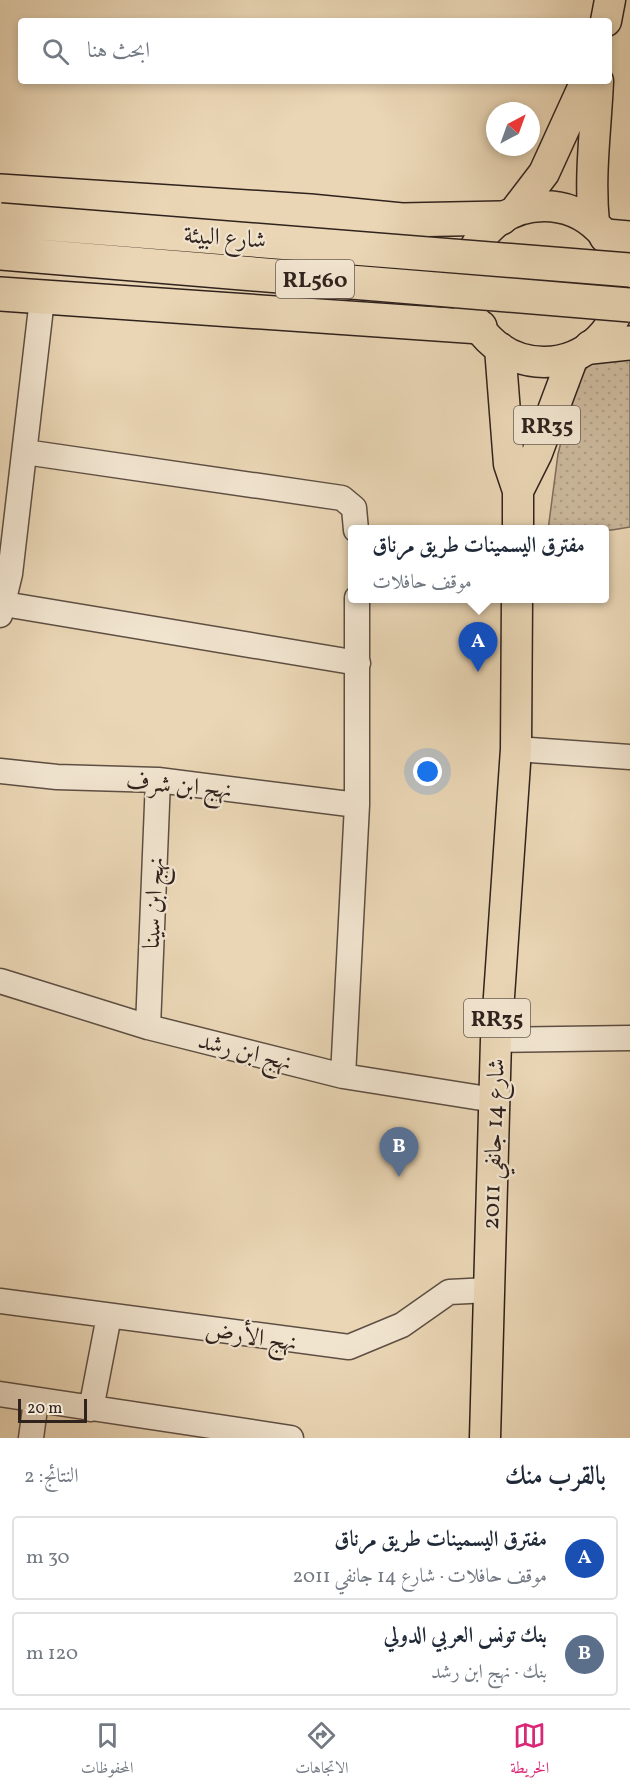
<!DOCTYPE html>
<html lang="ar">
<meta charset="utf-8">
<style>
body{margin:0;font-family:Vollkorn,Amiri,serif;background:#f2f2f3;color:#1f2937;direction:rtl}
.compass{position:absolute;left:486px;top:102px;width:54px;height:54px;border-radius:50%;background:#fff;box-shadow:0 3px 9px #0003;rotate:41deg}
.scale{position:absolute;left:18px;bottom:15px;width:69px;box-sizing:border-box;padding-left:6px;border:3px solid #30221d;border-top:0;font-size:16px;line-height:21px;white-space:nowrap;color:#30221d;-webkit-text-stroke:4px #f1e4cf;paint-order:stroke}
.you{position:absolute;left:428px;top:772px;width:21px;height:21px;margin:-15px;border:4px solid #fff;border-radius:50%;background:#1a73e8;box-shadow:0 0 0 9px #1a73e833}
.badge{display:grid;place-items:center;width:39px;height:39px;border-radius:50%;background:#db2777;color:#fff;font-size:20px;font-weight:700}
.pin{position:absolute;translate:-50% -50px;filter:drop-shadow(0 2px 3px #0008)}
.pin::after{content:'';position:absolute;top:32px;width:21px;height:18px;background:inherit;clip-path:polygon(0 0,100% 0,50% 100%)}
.popup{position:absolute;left:348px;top:525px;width:261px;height:78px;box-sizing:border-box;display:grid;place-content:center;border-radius:6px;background:#fff;filter:drop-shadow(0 2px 4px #0005);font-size:20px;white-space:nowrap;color:#747a83}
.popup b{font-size:22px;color:#1f2937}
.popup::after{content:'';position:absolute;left:50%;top:100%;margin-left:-12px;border:12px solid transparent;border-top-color:#fff}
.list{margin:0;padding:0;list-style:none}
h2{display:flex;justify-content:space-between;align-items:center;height:78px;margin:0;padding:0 24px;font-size:26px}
h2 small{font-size:20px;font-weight:400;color:#747a83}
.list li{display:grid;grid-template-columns:39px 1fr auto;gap:18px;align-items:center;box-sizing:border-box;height:84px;margin:0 12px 12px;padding:0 12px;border:2px solid #e0e1e3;border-radius:6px}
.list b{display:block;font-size:22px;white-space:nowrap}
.list p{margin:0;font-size:20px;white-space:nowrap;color:#747a83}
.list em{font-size:20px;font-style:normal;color:#747a83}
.icon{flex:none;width:33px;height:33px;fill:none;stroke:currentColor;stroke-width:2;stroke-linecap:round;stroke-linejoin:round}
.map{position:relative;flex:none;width:630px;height:1438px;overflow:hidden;direction:ltr}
.search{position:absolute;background:#fff;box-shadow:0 3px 9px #0003;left:18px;right:18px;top:18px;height:66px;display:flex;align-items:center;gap:15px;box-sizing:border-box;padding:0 21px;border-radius:6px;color:#747a83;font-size:22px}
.sheet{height:270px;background:#fff}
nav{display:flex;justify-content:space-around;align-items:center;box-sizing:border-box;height:84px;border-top:2px solid #e0e1e3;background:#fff;font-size:16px;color:#747a83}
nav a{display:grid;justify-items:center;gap:3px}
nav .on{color:#db2777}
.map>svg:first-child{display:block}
.green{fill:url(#green-dots);stroke:#7d6c5c;stroke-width:1.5}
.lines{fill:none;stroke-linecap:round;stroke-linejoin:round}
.minor-casing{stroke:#5e4f43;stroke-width:27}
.major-casing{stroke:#30221d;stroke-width:33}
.highway-casing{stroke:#30221d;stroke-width:36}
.minor{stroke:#f1e4cf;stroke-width:24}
.major{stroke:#ead6b5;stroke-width:30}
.highway{stroke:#ead6b5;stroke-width:33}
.highway-bridge-casing{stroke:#30221d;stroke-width:36;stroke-linecap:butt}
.highway-bridge{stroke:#ead6b5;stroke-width:33}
.labels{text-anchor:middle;stroke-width:4.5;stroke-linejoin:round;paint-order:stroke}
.shield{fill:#f1e4cf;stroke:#6a5c52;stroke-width:1.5}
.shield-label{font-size:22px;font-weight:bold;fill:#30221d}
.street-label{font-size:24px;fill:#30221d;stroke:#f1e4cf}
</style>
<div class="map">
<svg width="630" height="1438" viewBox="0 0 630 1438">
<defs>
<pattern id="green-dots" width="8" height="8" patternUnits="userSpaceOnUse" patternTransform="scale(1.5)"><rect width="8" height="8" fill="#cab79b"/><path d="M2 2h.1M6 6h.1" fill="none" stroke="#ae9d85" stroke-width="1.8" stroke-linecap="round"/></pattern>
</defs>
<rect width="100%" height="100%" fill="#ead6b5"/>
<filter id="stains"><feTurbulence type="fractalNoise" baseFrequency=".00333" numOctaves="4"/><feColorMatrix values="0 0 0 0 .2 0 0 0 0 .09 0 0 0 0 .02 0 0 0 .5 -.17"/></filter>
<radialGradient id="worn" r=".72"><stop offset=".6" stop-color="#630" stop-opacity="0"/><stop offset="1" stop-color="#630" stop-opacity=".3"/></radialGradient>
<path class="green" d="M 630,341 L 630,527 L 612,530 L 548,530 L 558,454 L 578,376 L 607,349 Z"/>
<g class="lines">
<g class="minor-casing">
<path id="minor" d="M 25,452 L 342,498 L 354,508 L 356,530
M 4,604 L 358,663
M 0,615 L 10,574 L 42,299
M 516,749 L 630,757
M 0,771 L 57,777 L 158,780 L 357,805
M 0,981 L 148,1027 L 343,1076 L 494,1100
M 148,1027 L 158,780
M 496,1040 L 630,1038
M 343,1076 L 357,805 L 357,598
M 0,1301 L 349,1347 L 402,1325 L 449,1292 L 489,1290
M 0,1394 L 291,1438
M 91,1409 L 109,1316
M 31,1438 L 36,1401"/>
</g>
<g class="major-casing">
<path id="major" d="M 606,21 L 610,0
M466 284a78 78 0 1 1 156 0a78 78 0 1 1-156 0Z
M 515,211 L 544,173 L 586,81
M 594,223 C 589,175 596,129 598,81
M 500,348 L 509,464 L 518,491 L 518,530
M 518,491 L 537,453 L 573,357
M 485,1438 L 496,1040 L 516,749 L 517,598"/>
</g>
<g class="highway-casing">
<path id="highway" d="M 0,191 L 310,211 L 402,220 L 501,218
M 606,236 L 630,238
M 0,294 L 480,327
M 591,347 L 630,343"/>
</g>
<use href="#minor" class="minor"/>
<use href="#major" class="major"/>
<use href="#highway" class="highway"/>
<g class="highway-bridge-casing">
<path id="highway-bridge" d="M 0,220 L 630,270
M 0,253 L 630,305"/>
</g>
<use href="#highway-bridge" class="highway-bridge"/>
</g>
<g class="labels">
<g class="shield">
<rect x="276" y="260" width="78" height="38" rx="4.5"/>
<rect x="514" y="406" width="66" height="38" rx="4.5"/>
<rect x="464" y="999" width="66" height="38" rx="4.5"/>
</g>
<g class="shield-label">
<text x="315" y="287">RL560</text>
<text x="547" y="433">RR35</text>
<text x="497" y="1026">RR35</text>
</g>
<g class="street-label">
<text transform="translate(225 237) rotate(4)" y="8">شارع البيئة</text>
<text transform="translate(179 785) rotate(5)" y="8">نهج ابن شرف</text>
<text transform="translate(153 903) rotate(-87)" y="8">نهج ابن سينا</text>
<text transform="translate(245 1051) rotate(14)" y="8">نهج ابن رشد</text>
<text transform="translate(493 1144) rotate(-88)" y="8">شارع 14 جانفي 2011</text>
<text transform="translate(251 1336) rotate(8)" y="8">نهج الأرض</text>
</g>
</g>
<rect width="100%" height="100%" filter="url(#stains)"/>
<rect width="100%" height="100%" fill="url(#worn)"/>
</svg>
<svg class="compass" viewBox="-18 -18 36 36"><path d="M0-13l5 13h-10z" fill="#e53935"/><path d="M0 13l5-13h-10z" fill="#747a83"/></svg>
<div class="scale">20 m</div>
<div class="you"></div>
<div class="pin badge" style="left:478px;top:672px;background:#1a4fb4">A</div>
<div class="popup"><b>مفترق اليسمينات طريق مرناق</b>موقف حافلات</div>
<div class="pin badge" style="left:399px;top:1177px;background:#5c6f8a">B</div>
<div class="search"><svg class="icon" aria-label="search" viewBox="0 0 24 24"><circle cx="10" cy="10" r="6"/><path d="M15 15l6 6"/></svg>ابحث هنا</div>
</div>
<section class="sheet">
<h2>بالقرب منك<small>النتائج: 2</small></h2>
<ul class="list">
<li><span class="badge" style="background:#1a4fb4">A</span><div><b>مفترق اليسمينات طريق مرناق</b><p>موقف حافلات · شارع 14 جانفي 2011</p></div><em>30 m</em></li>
<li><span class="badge" style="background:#5c6f8a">B</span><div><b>بنك تونس العربي الدولي</b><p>بنك · نهج ابن رشد</p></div><em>120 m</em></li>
</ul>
</section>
<nav>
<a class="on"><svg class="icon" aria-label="map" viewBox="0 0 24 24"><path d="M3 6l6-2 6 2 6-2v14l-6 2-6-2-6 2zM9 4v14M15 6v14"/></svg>الخريطة</a>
<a><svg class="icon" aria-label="directions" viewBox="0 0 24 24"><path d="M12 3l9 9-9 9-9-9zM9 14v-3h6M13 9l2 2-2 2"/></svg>الاتجاهات</a>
<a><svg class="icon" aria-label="saved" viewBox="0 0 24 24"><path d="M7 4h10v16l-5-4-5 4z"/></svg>المحفوظات</a>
</nav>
